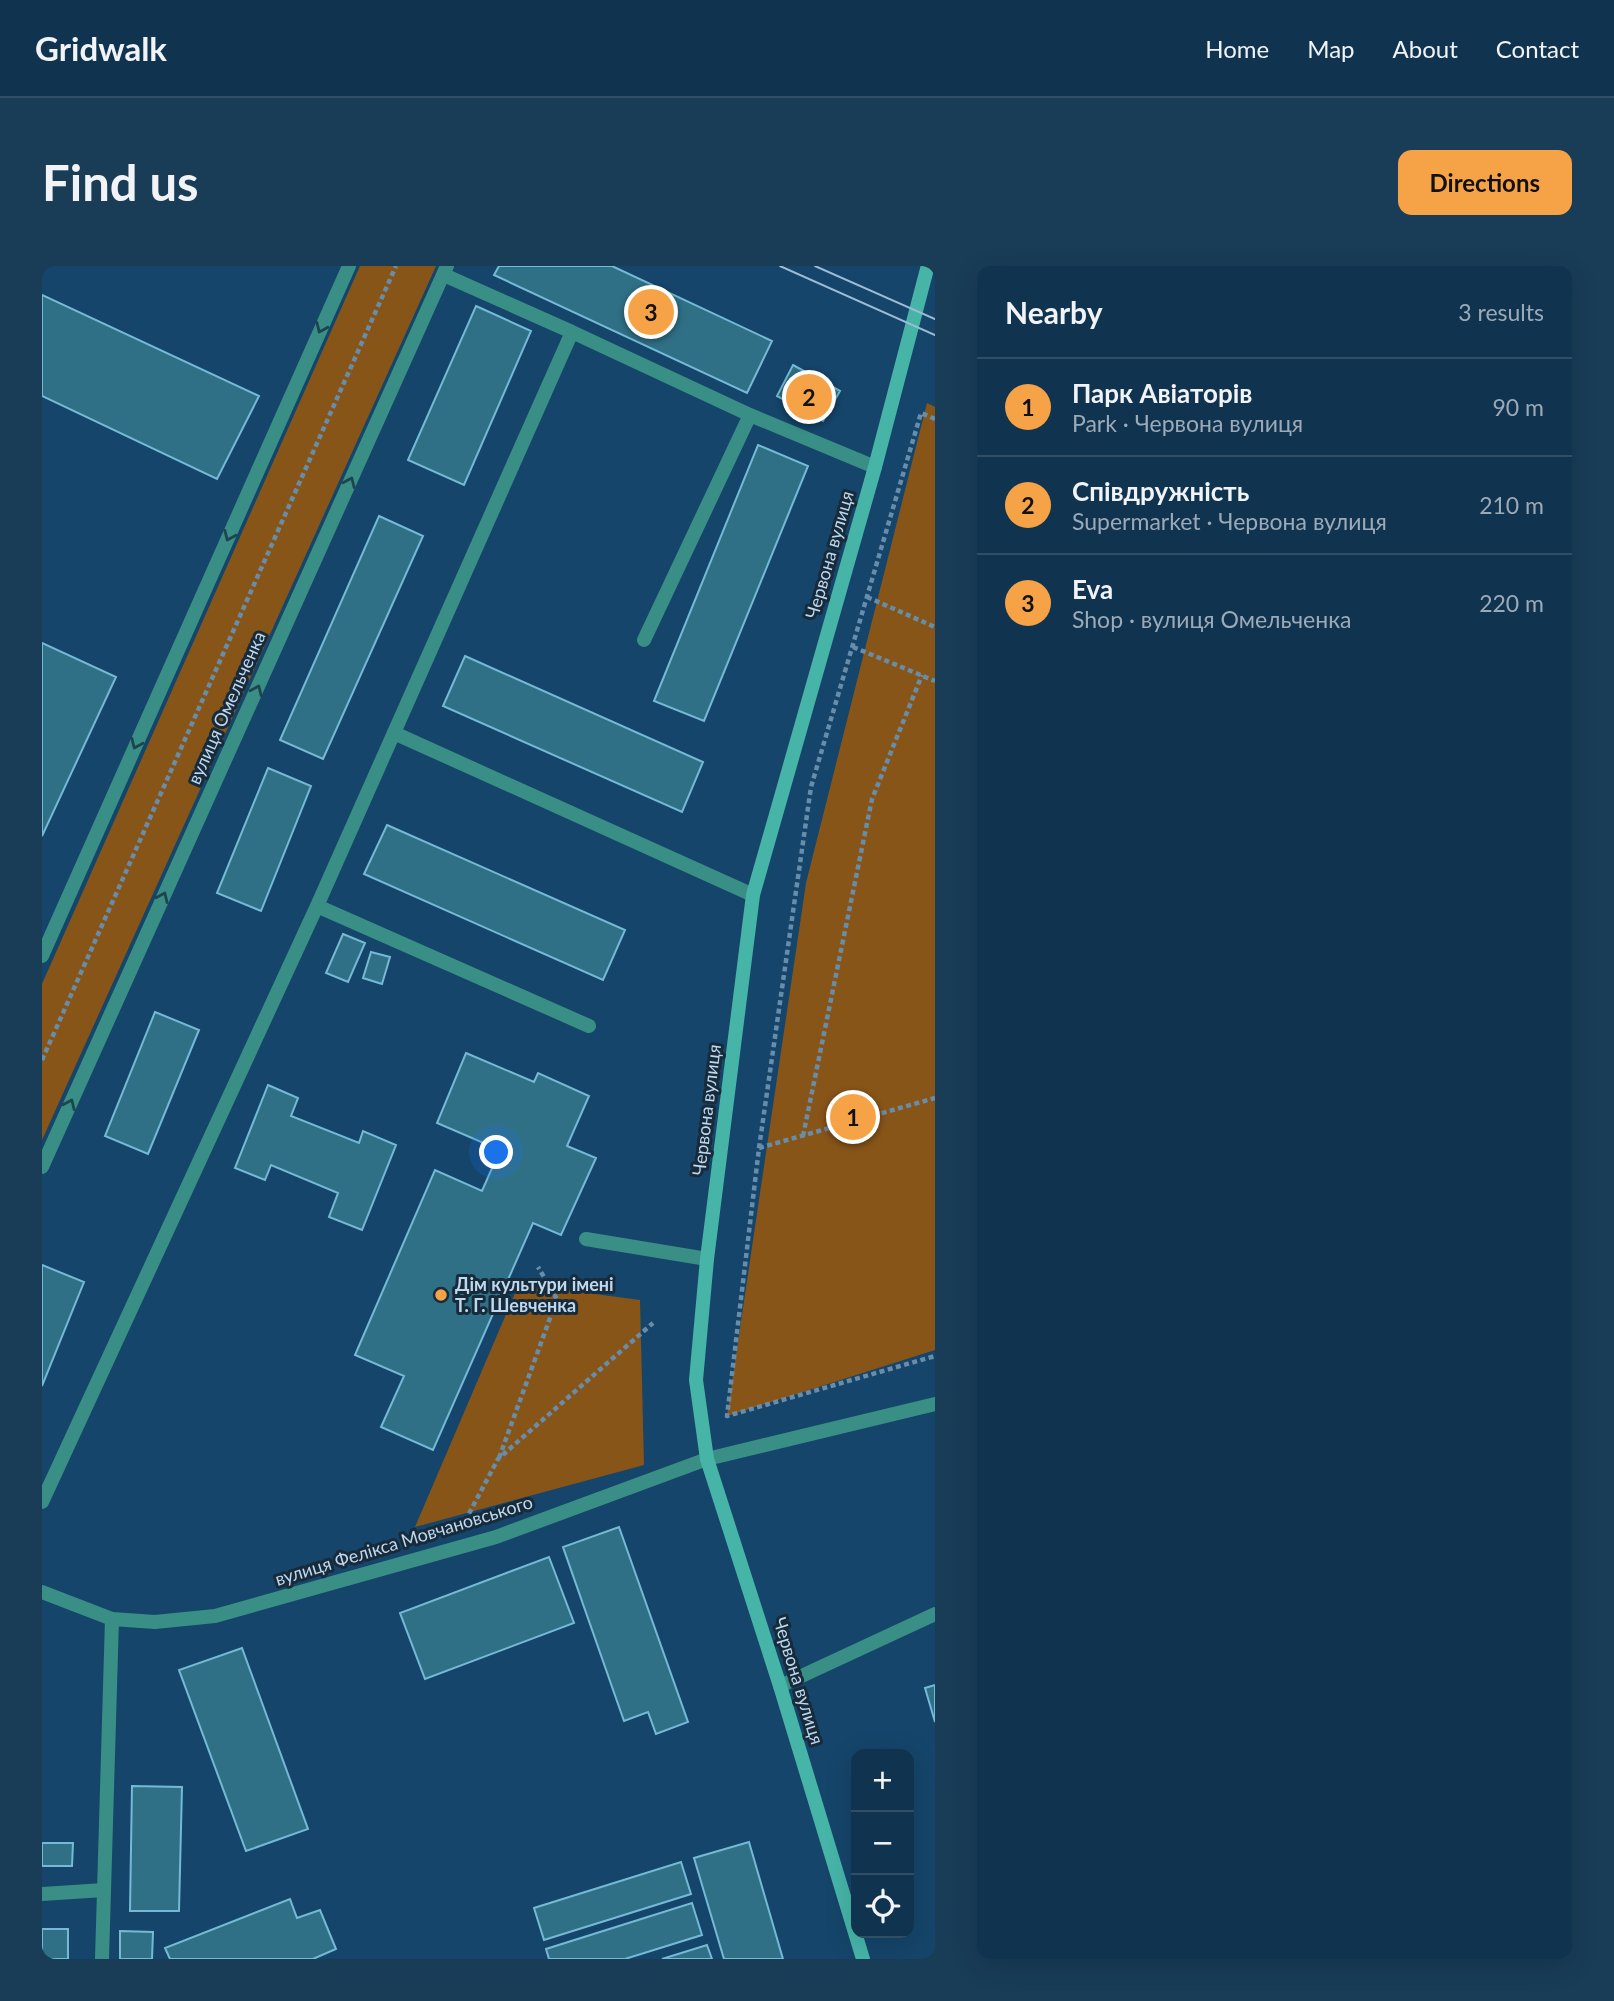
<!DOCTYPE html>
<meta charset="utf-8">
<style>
body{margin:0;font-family:Lato,sans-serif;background:#193c57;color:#f1f3f6}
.controls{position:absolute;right:21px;bottom:21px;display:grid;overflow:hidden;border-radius:14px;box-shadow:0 7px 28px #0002}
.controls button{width:63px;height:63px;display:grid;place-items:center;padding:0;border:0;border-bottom:2px solid #304f67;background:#103450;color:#f1f3f6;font:35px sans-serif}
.you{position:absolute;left:455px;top:887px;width:24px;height:24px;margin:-18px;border:5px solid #fff;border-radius:50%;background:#1a73e8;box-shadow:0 0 0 10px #1a73e833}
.badge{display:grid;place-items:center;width:46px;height:46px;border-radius:50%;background:#f6a246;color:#111;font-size:23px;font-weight:700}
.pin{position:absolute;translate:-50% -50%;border:4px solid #fff;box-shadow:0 2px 7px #0006}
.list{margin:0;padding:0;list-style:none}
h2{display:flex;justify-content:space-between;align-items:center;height:91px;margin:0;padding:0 28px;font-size:30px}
h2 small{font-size:23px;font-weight:400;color:#9caab7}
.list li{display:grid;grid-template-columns:46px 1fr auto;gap:21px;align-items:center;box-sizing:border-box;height:98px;padding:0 28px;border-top:2px solid #304f67}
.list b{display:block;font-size:26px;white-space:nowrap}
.list p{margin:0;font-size:23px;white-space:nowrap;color:#9caab7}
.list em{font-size:23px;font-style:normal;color:#9caab7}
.icon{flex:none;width:38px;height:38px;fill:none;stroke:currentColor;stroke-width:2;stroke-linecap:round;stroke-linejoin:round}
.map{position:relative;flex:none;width:893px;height:1693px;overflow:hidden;border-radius:14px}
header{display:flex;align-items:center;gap:42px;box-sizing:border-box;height:98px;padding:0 35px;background:#103450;border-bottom:2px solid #304f67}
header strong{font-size:33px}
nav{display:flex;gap:38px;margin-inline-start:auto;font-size:24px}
.intro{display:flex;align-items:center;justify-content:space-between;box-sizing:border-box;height:168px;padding:0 42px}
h1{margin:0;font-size:49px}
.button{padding:18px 32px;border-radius:14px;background:#f6a246;color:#111;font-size:24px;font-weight:700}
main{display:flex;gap:42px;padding:0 42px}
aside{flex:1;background:#103450;border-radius:14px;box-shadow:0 7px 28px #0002}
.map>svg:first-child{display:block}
.green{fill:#885519}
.building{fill:#307087;stroke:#74bad5;stroke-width:2}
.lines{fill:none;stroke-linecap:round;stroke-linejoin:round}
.path{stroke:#688daa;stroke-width:4.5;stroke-dasharray:5 3.5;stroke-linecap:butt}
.lane{stroke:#398f85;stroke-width:14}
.street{stroke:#398f85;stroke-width:14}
.secondary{stroke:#47b4a8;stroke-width:14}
.tram{stroke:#9dbbd4;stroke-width:2}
.oneway{stroke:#20444e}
.poi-dot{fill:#f6a246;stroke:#172b3b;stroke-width:2.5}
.labels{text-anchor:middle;stroke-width:6;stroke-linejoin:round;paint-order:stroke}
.street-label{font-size:18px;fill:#bfd8ee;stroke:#172b3b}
.poi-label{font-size:18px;font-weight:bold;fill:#bfd8ee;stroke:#172b3b;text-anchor:start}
</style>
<header>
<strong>Gridwalk</strong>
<nav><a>Home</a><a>Map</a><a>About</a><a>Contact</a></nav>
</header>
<div class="intro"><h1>Find us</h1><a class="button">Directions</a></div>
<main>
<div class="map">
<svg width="893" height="1693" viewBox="0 0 893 1693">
<rect width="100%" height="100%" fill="#15456a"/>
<path class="green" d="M 318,0 L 394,0 L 0,874 L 0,718 Z
M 885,137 L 893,141 L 893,1084 L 685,1150 L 764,617 Z
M 477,1018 L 598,1034 L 602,1199 L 373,1261 Z"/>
<path class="building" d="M 457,0 L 570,0 L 730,75 L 705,127 L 452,9 Z
M 0,29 L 217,130 L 175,213 L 0,130 Z
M 434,40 L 489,65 L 422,219 L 366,194 Z
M 751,99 L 798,125 L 781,155 L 735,130 Z
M 716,179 L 766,200 L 662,455 L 612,435 Z
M 337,250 L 381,270 L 281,493 L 238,474 Z
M 0,377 L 74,411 L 0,570 Z
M 423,390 L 661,496 L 640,546 L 401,440 Z
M 226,502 L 269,520 L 219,645 L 175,627 Z
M 345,559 L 583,664 L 561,714 L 322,608 Z
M 301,668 L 323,677 L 306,716 L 284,707 Z
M 329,686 L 348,691 L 340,718 L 321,712 Z
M 113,746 L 157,764 L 106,888 L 63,870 Z
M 424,787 L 492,816 L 496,807 L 547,830 L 525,880 L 554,892 L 519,969 L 491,957 L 391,1184 L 339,1161 L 362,1110 L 313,1089 L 393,904 L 440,925 L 458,884 L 395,857 Z
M 226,819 L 256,832 L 249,850 L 317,877 L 321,865 L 354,879 L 320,964 L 287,951 L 296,927 L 229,899 L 223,914 L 193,902 Z
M 0,999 L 42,1016 L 0,1120 Z
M 577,1261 L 646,1456 L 614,1468 L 606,1446 L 582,1455 L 521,1281 Z
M 507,1291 L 532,1357 L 383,1413 L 358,1347 Z
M 200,1382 L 266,1563 L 204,1585 L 137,1404 Z
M 893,1419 L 893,1456 L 883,1422 Z
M 90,1520 L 140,1521 L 137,1645 L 88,1645 Z
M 707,1576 L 741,1693 L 682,1693 L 652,1592 Z
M 0,1577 L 31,1577 L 30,1600 L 0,1600 Z
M 639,1596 L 649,1628 L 502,1674 L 492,1642 Z
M 248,1633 L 255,1652 L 278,1644 L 294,1683 L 271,1693 L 128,1693 L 123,1682 Z
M 650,1637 L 660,1669 L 583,1693 L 507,1693 L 504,1683 Z
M 0,1663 L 26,1663 L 26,1693 L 0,1693 Z
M 78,1665 L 111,1666 L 110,1693 L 78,1693 Z
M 665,1679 L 670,1693 L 620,1693 Z"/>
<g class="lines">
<path class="path" d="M 893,153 L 879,147 L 769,521 L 717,882 L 685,1150 L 893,1090
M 825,331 L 893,361
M 811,381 L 893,415
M 0,794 L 354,0
M 761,870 L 830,533 L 880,409
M 717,882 L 893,832
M 457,1192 L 515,1033 L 496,1001
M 423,1255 L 456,1193 L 611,1057"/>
<path class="lane" d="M 402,9 L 530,66
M 708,149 L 833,201
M 352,467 L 711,629
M 275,640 L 547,760
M 544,973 L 665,993
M 0,1236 L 275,640 L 530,66 L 708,149 L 602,374
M 0,1628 L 62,1624
M 60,1693 L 70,1353"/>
<path class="street" d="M 0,690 L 307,0
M 0,901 L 405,0
M 0,1326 L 70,1353 L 113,1356 L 173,1350 L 454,1271 L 665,1193 L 893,1138
M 738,1420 L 893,1348"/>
<path class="secondary" d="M 821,1693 L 738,1420 L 665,1193 L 654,1114 L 665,993 L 711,629 L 833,201 L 885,3"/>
<path class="tram" d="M 738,0 L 893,69
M 773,0 L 893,53"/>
</g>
<defs><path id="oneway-chevron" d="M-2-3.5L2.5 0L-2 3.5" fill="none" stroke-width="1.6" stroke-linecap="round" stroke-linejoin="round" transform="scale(1.75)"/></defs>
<g class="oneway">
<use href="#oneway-chevron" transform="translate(279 62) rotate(114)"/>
<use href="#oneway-chevron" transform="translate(308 216) rotate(-66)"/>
<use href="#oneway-chevron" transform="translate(187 270) rotate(114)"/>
<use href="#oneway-chevron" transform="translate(215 424) rotate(-66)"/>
<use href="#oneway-chevron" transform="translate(94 478) rotate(114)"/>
<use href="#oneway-chevron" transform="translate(121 631) rotate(-66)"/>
<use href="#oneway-chevron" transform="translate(28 838) rotate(-66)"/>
</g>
<circle class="poi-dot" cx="399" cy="1029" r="7"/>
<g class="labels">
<g class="street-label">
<text transform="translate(788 289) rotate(-74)" y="6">Червона вулиця</text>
<text transform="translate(185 442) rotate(-66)" y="6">вулиця Омельченка</text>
<text transform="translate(665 844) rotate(-83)" y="6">Червона вулиця</text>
<text transform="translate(362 1275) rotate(-17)" y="6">вулиця Фелікса Мовчановського</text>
<text transform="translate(756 1415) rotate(73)" y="6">Червона вулиця</text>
</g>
<g class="poi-label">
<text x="413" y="1025">Дім культури імені<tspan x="413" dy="21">Т. Г. Шевченка</tspan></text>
</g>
</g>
</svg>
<div class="controls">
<button>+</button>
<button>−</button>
<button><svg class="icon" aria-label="locate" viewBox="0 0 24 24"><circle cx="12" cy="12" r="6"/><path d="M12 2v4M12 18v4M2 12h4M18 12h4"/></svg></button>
</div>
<div class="you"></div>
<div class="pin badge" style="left:811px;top:851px">1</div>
<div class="pin badge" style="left:767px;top:131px">2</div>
<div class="pin badge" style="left:609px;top:46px">3</div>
</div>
<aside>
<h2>Nearby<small>3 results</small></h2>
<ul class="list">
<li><span class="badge">1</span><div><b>Парк Авіаторів</b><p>Park · Червона вулиця</p></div><em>90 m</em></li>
<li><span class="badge">2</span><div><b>Співдружність</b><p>Supermarket · Червона вулиця</p></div><em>210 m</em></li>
<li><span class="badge">3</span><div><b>Eva</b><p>Shop · вулиця Омельченка</p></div><em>220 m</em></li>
</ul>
</aside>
</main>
